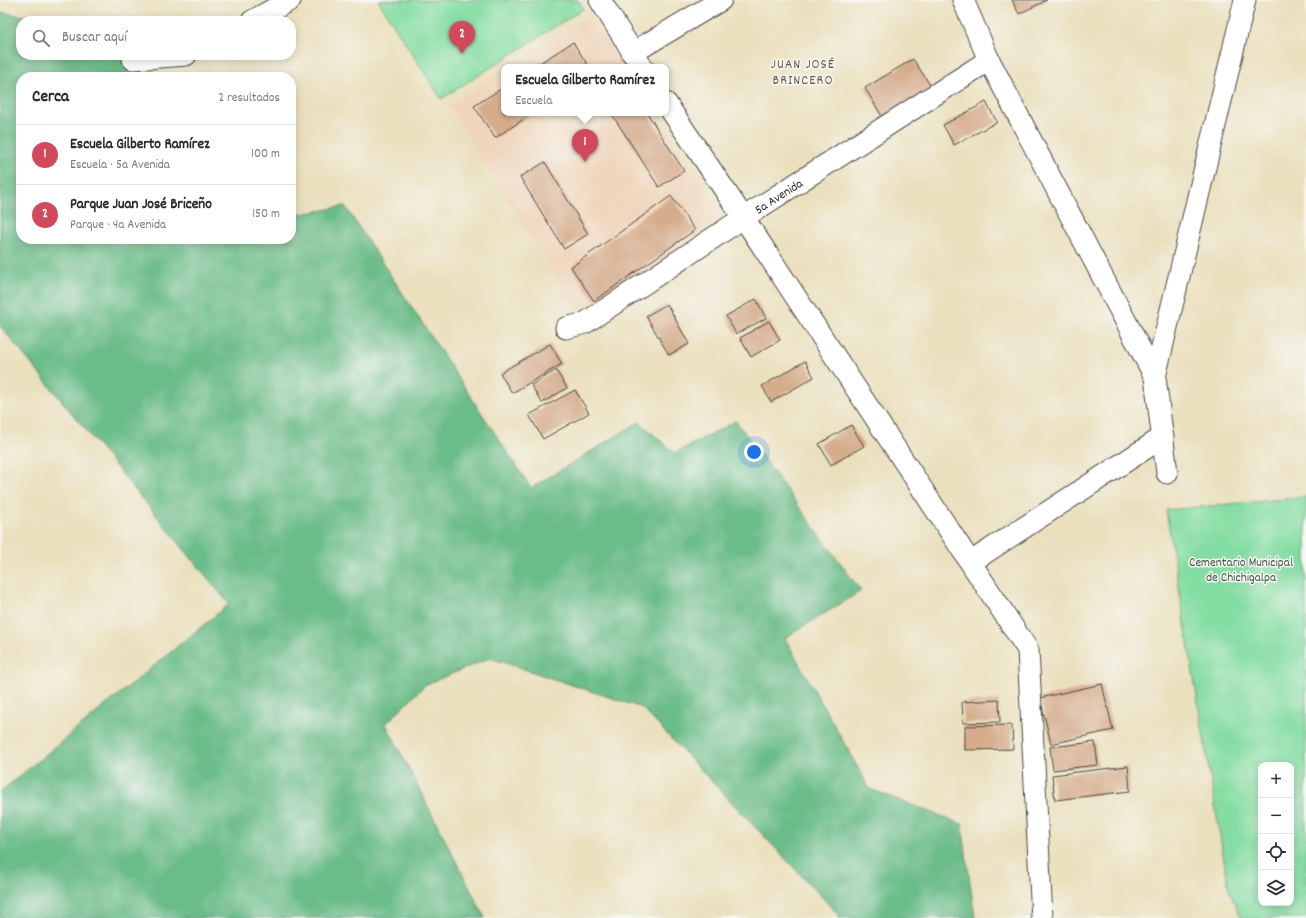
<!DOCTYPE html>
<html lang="es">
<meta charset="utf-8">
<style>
body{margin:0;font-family:Dekko,sans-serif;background:#f7f7f7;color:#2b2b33}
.controls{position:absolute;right:12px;bottom:12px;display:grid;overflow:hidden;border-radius:8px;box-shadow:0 2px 10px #0003}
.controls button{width:36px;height:36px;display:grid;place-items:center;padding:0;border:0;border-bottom:1px solid #e1e1e2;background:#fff;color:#2b2b33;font:20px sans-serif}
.you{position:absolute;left:754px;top:452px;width:14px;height:14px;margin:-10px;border:3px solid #fff;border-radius:50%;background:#1a73e8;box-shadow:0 0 0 6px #1a73e833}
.badge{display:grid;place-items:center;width:26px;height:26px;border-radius:50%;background:#d1495b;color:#fff;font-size:13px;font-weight:700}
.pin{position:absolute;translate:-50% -33px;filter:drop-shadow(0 1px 2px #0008)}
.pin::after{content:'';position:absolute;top:21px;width:14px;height:12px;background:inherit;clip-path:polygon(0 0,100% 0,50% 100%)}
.popup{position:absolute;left:501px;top:64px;width:168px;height:52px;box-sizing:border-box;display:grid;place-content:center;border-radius:8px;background:#fff;filter:drop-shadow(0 1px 3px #0005);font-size:13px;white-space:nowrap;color:#7c7c81}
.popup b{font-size:15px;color:#2b2b33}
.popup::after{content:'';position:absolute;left:50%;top:100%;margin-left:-8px;border:8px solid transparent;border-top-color:#fff}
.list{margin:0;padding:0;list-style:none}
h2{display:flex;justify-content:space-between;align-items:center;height:52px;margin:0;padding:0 16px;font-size:17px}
h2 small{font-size:13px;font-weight:400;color:#7c7c81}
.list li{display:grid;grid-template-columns:26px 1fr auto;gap:12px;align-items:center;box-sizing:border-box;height:60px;padding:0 16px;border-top:1px solid #e1e1e2}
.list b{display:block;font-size:15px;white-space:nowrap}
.list p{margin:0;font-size:13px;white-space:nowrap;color:#7c7c81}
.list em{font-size:13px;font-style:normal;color:#7c7c81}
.icon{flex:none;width:22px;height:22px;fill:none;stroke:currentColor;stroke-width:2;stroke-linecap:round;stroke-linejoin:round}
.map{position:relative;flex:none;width:1306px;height:918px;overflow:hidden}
.search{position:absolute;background:#fff;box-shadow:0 2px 10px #0003;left:16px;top:16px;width:280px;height:44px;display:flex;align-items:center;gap:10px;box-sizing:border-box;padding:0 14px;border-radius:16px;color:#7c7c81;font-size:15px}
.panel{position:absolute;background:#fff;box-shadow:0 2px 10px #0003;left:16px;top:72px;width:280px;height:172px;border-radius:16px}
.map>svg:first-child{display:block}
.built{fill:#f0d6bc}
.green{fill:#84dda2;stroke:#588466;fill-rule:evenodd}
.forest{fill:#6bbc88;stroke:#4b745a}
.building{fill:#d6ac8b}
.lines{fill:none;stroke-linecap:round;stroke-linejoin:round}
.minor-casing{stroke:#484641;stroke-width:23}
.minor{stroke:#fff;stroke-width:21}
.labels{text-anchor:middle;stroke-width:3;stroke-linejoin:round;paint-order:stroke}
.street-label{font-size:13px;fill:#2b2b2b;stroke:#f6f6f2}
.park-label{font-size:13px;fill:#415849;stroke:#f6f6f2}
.neighbourhood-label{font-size:14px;letter-spacing:1px;fill:#67584d;stroke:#f6f6f2}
</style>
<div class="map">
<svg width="1306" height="918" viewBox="0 0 1306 918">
<rect width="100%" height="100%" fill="#f6f6f2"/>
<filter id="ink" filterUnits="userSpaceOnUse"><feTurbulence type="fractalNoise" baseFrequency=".025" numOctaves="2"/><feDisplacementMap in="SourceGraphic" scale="8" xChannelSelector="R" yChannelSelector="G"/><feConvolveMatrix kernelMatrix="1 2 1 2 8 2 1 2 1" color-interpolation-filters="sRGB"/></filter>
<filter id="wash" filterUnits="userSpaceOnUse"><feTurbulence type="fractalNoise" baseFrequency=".012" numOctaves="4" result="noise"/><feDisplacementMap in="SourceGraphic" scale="16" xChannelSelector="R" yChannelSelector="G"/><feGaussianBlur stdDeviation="0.9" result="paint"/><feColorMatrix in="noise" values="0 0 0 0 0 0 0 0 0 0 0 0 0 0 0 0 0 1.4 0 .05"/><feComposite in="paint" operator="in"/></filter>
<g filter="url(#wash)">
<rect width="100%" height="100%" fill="#ebe0bd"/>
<path class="built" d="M 589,16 L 623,67 L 509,67 Z
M 504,70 L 504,113 L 654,113 L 725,218 L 580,314 L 448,106 Z"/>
<path class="green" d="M 378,0 L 578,0 L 583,9 L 441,99 Z
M 1306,497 L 1306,918 L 1241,918 L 1229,890 L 1166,510 ZM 1261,765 L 1291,765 L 1291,903 L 1261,903 Z"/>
<path class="forest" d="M 0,12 L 54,21 L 21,21 L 21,55 L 127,55 L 133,59 L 130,77 L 21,77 L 21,239 L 291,239 L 291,206 L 302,214 L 345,206 L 531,488 L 639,422 L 675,453 L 736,421 L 861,591 L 785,638 L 870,789 L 962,824 L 975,918 L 839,918 L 839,915 L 642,708 L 490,658 L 425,685 L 386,724 L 485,918 L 0,918 L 0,792 L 229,604 L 0,326 Z"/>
<g id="blocks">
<path class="building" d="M 1012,0 L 1047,0 L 1019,14 Z
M 573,42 L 589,67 L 534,67 Z
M 913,59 L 932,88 L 883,118 L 865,88 Z
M 504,87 L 504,113 L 533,113 L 495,138 L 474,106 Z
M 986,102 L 997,122 L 954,145 L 943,125 Z
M 611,113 L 647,113 L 684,171 L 659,187 Z
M 545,162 L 588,234 L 564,249 L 520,177 Z
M 671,196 L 695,230 L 594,301 L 571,267 Z
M 756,299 L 766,318 L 736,334 L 726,316 Z
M 667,304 L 689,344 L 669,355 L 646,316 Z
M 769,321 L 780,340 L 751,357 L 740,338 Z
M 550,344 L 562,364 L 512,393 L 500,373 Z
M 805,361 L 814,377 L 771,402 L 762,386 Z
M 556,370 L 567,388 L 542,403 L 531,385 Z
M 575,390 L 589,413 L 543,439 L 529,415 Z
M 851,425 L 864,446 L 831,465 L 819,444 Z
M 1102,684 L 1113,730 L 1051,744 L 1040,698 Z
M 999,700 L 1000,722 L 963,723 L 962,702 Z
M 1012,725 L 1013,749 L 965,750 L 965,726 Z
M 1095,742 L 1098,765 L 1053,770 L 1050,747 Z
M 1128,766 L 1130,791 L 1055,800 L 1052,775 Z"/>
</g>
</g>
<g filter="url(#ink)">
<use href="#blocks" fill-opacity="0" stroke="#484641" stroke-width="1"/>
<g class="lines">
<g class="minor-casing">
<g id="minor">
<path d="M 600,0 L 642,67"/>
<path d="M 963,0 L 989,60 L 1155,377"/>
<path d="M 252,21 L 290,0"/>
<path d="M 632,53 L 721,0"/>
<path d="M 133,59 L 186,55"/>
<path d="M 666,103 L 755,235 L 1028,650 L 1042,918"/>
<path id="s1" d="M 566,328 L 585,323 L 743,218 L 989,60"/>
<path d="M 1167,473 L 1155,377 L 1245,0"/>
<path d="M 971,562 L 1163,437"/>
</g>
</g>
<use href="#minor" class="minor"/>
</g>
</g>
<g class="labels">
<g class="street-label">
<text dy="5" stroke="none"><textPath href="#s1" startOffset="251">5a Avenida</textPath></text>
</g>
<g class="park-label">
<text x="1241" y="566">Cementario Municipal<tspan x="1241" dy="15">de Chichigalpa</tspan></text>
</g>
<g class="neighbourhood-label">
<text x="803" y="68">JUAN JOSÉ<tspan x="803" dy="16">BRINCERO</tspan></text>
</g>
</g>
</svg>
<div class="controls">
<button>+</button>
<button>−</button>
<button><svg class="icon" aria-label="locate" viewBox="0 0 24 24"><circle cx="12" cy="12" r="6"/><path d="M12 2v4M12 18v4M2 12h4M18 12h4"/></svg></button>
<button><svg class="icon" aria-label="layers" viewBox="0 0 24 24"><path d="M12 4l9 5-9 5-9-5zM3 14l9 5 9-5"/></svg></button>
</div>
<div class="you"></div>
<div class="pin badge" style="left:585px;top:162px">1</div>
<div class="popup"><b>Escuela Gilberto Ramírez</b>Escuela</div>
<div class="pin badge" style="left:462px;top:54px">2</div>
<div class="search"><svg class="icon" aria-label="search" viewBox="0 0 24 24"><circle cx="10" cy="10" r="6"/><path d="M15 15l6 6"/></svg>Buscar aquí</div>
<section class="panel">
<h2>Cerca<small>2 resultados</small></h2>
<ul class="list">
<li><span class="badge">1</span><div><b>Escuela Gilberto Ramírez</b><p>Escuela · 5a Avenida</p></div><em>100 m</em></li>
<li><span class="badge">2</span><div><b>Parque Juan José Briceño</b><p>Parque · 4a Avenida</p></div><em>150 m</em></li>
</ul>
</section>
</div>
